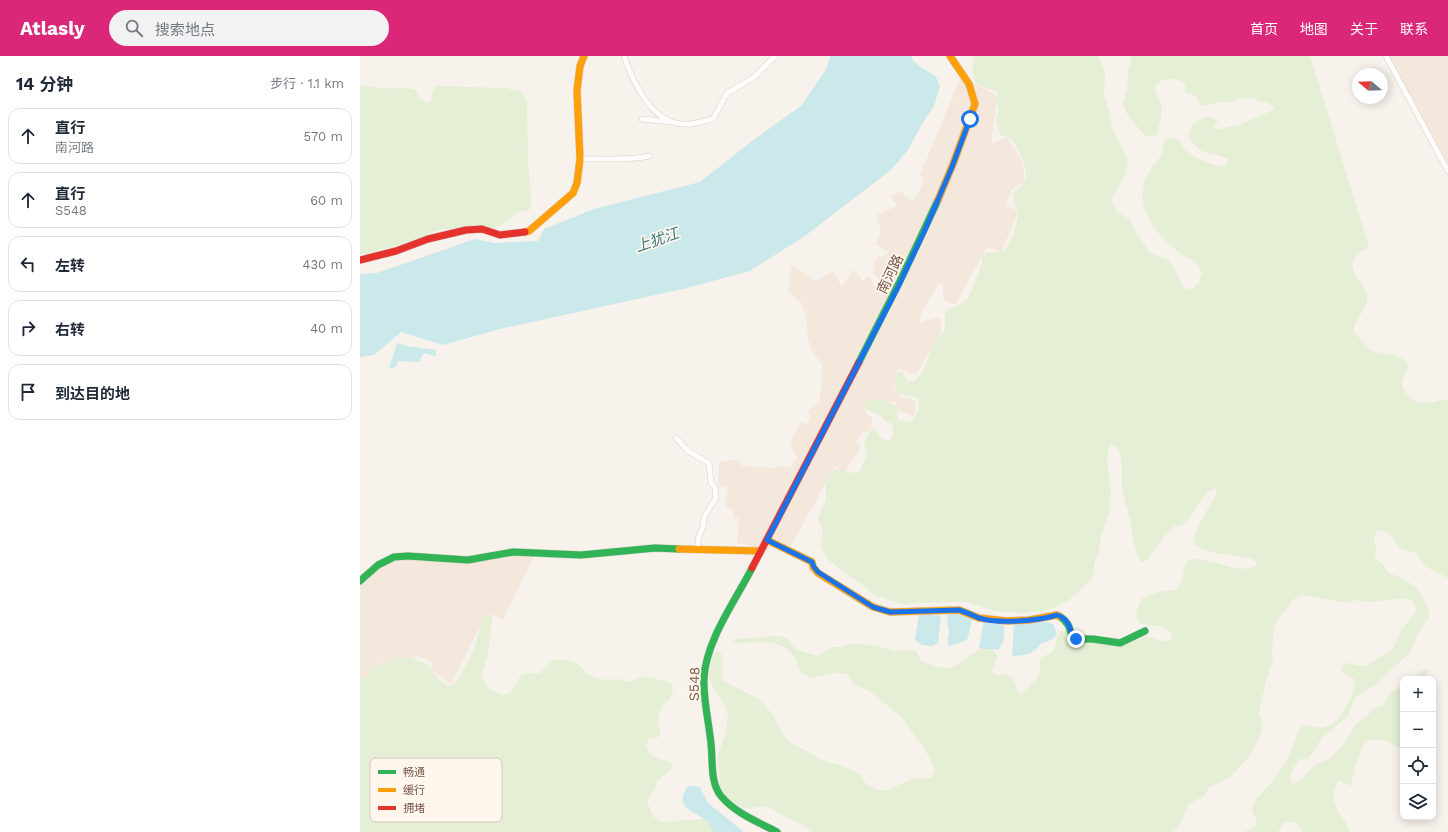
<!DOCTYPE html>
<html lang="zh">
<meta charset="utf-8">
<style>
body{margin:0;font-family:"Work Sans","Noto Sans SC",sans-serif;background:#f2f2f3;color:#1f2937}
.controls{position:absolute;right:12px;bottom:12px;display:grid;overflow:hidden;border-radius:8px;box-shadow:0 2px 10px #0003}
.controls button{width:36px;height:36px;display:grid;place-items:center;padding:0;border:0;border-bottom:1px solid #e0e1e3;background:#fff;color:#1f2937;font:20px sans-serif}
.compass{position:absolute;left:992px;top:12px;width:36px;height:36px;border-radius:50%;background:#fff;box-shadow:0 2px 10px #0003;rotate:289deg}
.stop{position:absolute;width:12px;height:12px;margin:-9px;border:3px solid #1a73e8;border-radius:50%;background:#fff}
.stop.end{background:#1a73e8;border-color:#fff;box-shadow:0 1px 4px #0008}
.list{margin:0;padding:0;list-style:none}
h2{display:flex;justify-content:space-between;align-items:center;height:52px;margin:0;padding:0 16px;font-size:17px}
h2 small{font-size:13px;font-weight:400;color:#747a83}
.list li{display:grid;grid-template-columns:26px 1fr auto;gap:12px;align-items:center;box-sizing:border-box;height:56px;margin:0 8px 8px;padding:0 8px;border:1px solid #e0e1e3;border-radius:12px}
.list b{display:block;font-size:15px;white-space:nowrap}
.list p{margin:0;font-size:13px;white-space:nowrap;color:#747a83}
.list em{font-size:13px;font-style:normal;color:#747a83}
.icon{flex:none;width:22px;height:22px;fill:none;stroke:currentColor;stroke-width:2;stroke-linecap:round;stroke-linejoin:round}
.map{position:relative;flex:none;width:1088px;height:776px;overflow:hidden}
header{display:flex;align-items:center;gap:24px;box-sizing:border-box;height:56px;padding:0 20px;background:#db2777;color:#fff}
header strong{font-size:19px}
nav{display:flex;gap:22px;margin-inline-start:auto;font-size:14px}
.search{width:280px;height:36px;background:#f2f2f3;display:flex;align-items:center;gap:10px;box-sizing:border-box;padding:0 14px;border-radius:22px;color:#747a83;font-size:15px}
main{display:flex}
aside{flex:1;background:#fff}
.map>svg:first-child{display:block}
.residential{fill:#f4e7dc}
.green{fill:#e5efd5}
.water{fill:#cbe9ea}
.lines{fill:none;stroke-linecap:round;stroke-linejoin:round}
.street-casing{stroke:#d7cec8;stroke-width:6}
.fast-casing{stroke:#d8cec8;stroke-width:8}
.slow-casing{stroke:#d8cec8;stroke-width:8}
.jam-casing{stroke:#d8cec8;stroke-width:8}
.street{stroke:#fefdfc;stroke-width:5}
.fast{stroke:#30b455;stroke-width:7}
.slow{stroke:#ff9f0a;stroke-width:7}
.jam{stroke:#e5322d;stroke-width:7}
.route{stroke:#1a73e8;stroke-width:5}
.labels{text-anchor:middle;stroke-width:3.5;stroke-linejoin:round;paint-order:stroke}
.street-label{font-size:14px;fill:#7a5748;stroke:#fff7ee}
.water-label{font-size:15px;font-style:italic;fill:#3a7880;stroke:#fff7ee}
.key{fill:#fff7ee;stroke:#d7c7bc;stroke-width:1}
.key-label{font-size:11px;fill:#7a5748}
</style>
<header>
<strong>Atlasly</strong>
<div class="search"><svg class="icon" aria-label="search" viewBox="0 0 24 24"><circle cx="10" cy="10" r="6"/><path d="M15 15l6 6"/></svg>搜索地点</div>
<nav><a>首页</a><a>地图</a><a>关于</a><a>联系</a></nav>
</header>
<main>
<aside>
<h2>14 分钟<small>步行 · 1.1 km</small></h2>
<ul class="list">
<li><svg class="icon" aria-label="ahead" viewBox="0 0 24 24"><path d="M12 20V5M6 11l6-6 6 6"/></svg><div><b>直行</b><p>南河路</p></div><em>570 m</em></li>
<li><svg class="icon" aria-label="ahead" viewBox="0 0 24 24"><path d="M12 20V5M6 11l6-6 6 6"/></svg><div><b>直行</b><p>S548</p></div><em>60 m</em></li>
<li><svg class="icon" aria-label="left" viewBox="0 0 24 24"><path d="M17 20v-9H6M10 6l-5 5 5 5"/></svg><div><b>左转</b></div><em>430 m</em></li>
<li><svg class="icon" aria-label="right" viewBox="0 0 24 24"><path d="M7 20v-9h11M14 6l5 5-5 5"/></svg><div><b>右转</b></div><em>40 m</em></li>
<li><svg class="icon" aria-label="arrive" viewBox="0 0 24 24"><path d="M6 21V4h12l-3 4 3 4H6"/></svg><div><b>到达目的地</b></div></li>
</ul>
</aside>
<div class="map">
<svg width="1088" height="776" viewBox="0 0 1088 776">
<rect width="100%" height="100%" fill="#f8f2ec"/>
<path class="residential" d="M 1026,0 L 1088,0 L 1088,115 Z
M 601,20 L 637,40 L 631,88 L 647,81 L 663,107 L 665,126 L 651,134 L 646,149 L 658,155 L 641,197 L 627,191 L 595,249 L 583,243 L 583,229 L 580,226 L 562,255 L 559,267 L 580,261 L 581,276 L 556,319 L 538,313 L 532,330 L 540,341 L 556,344 L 554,360 L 538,355 L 536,346 L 523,345 L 513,342 L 506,346 L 505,356 L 513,363 L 510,375 L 502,376 L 496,386 L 501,391 L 485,416 L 475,410 L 431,490 L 414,482 L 406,498 L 383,487 L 377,488 L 379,462 L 372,463 L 374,454 L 365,451 L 368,432 L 358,430 L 359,406 L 367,404 L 377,404 L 382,410 L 415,412 L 419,410 L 430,412 L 437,401 L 430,387 L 440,366 L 448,368 L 450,360 L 447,355 L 460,346 L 462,308 L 453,297 L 448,283 L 446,262 L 443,250 L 428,234 L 432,209 L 455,225 L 473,216 L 482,231 L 493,213 L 503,225 L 510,220 L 516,234 L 520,224 L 513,218 L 515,212 L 513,209 L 518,199 L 522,201 L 529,197 L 516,188 L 521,177 L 517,158 L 538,150 L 530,141 L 540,135 L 554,146 L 564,124 L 560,119 Z
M 176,497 L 143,564 L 129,557 L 127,560 L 118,575 L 91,628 L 72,615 L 73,606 L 57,600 L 53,603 L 32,603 L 29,606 L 14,610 L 8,622 L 0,621 L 0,525 L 34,501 L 79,503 Z"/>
<path class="green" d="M 615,0 L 739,0 L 745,18 L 744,38 L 750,59 L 752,73 L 762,90 L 768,106 L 764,122 L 752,142 L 753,149 L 758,156 L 770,164 L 774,173 L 790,197 L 809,205 L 815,214 L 823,231 L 829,233 L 832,233 L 839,227 L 842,217 C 838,205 827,203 817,195 C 793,175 771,148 789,116 C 792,110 797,106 800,101 C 803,95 803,89 805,83 L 813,82 L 818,83 C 821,87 823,93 828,96 C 836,102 858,114 867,108 L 868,103 C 848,95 840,101 828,79 C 830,75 831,70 834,67 C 840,62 852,58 858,66 L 853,71 L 855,73 L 860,73 L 882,68 L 913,54 L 914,51 L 908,47 L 890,42 L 877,43 L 873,46 L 860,46 L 843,50 L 839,48 L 836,40 L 825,36 L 825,28 C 818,21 806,22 797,27 C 791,36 800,42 802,51 C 803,54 798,75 797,79 L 788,81 L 782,77 L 767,58 L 763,48 L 767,34 L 768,13 L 771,8 L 771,0 L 950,0 L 1009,191 C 971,209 1011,226 1007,245 C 1005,255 992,266 994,276 L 1011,295 L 1033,299 L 1045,304 L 1048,311 C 1046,316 1043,321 1042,326 C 1042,331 1044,335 1047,338 C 1058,354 1073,345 1088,343 L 1088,522 L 1065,510 L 1056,497 L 1039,492 C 1034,483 1029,473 1017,475 L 1014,482 L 1016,493 L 1015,503 L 1022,508 L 1029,517 L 1044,523 L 1056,532 L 1064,544 L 1069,556 L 1069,561 L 1058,577 L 1050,596 L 1047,600 L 1035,610 L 1018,627 L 995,642 L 987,661 L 962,682 L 948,703 L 941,703 C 935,707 929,720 931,727 L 933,728 L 942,723 L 955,709 L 971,702 L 985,686 L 996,668 L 1008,659 L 1013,653 L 1023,650 L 1029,638 L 1043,630 L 1043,654 L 1040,665 L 1043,675 L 1043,694 C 1034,688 1019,681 1009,684 L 1002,691 L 995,710 L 991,730 L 979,725 C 965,746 983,759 991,776 L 943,776 C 938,767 935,764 924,767 L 918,776 L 884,776 L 895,770 L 897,762 L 892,756 L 893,747 L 915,722 L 926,706 L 941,671 L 946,669 C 952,670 958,673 965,671 C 980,667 987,651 992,637 C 994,632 996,627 993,622 C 989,619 983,619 981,613 L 983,609 L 987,607 L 1002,610 L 1007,609 L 1032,594 L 1042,573 L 1057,554 L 1053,546 L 1047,542 L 1009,546 L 996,544 L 987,547 L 948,540 L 941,540 L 934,543 L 917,564 L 914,572 L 912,595 L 913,605 L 906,625 L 899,657 L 903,670 L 900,680 L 888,702 L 872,719 L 858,728 L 849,731 L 845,739 L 829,748 L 820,768 L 813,776 L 452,776 L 443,769 L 428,763 L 411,752 L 406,750 L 386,752 L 380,751 L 369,743 L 360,731 L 358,698 L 365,679 L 368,660 L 365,649 L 354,634 L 349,620 L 351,608 L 354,597 L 358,594 C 367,601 359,615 364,625 L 399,643 L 413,659 L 421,675 L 426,683 L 435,689 L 451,697 L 461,704 L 479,709 L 500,718 L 506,728 L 511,731 L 519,734 L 526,734 L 553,723 L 570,722 L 574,718 L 575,713 L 562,688 L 557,684 L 543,662 L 509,635 L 495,629 L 487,618 C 473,613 460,625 447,620 C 439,618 438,609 435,603 C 423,579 395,589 375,587 L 373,586 L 373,584 L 375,583 L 419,580 L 428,583 L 433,590 L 437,594 L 457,600 L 460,599 L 471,591 L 480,591 L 488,588 L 513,589 L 535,595 L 552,594 L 557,596 L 561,605 C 569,608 580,613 589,612 C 602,611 626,577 637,600 L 632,616 L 636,618 L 651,620 L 654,625 L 657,635 L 661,637 C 666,636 679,620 680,615 C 680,609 679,607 681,601 L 692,597 L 696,587 L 696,584 L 701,575 L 708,574 L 716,581 L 752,581 L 763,584 L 777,584 L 786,580 L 806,586 L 812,583 L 812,579 C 802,564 790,573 778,566 L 776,557 L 780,546 L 783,542 L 802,535 L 816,534 C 823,526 823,517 825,508 L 831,503 C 852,502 876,519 896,510 L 897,507 L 896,505 L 891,502 C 878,499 839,498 833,486 L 840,466 L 856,439 L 857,433 C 847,429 833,458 827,465 C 823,470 818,468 814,471 C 804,479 795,493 788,503 L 783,506 L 781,506 C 772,492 774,481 771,467 C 768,454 764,443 762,430 C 761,416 764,403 757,391 L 751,389 L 748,393 L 747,407 L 751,436 L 749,446 L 750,453 L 741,481 L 738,498 L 734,509 L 734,515 L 733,521 L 729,526 L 708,545 L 686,555 L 658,557 L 634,555 L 611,547 L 604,546 L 553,547 L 548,549 L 538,547 L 517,540 L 509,535 L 505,531 L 477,511 L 467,502 L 463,496 L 461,489 L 463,473 L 459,465 L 458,462 L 466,444 L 466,427 L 474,414 L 477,413 L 494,417 L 499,416 L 507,400 L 504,386 L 511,373 L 513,372 C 521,378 518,385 531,384 L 534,376 L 532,368 L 525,365 L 520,359 L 508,354 L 505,352 L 506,346 L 513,342 C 522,343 534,346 538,354 L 537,359 L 539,364 L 547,366 L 554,363 L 559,353 L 559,343 C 552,338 544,341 537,336 C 534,329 533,324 537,317 L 542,316 L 547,324 L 554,326 L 564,313 L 576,282 L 584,276 C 587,268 583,261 587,254 L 600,248 L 607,243 L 613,232 L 621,210 L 623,199 L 627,196 C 631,195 638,198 642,196 C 649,194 659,165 658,157 C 658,152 653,145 653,139 C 654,133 663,131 665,126 C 670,117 658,90 651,83 C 648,80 644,80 640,79 L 636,63 L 639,53 L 636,47 C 642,29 630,36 620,30 C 610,24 612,9 615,0 Z
M 0,29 C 8,29 14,32 22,32 C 34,33 45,30 56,34 L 59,41 L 69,48 L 75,30 L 146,32 L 162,36 L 167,45 L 168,105 L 171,144 L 170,153 L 167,155 L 159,156 L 148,165 L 137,170 L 136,172 L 86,173 L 75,175 L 54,185 L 7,198 L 0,198 Z
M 129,557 L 132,561 L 128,599 L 122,618 L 123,624 L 131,634 L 143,639 L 150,637 L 162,618 L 180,617 L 192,605 L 205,603 L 217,607 L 228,618 L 237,622 L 245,624 L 259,623 L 268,626 L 285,620 L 305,625 L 312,629 L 313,634 L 310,644 L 302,649 C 301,654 298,660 298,666 C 298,671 301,674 300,679 L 296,682 L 289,683 L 286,690 C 289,702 301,703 311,706 L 312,711 L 307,717 L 297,725 L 295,732 L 288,743 L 288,748 L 293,760 L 301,766 L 345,763 L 350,770 L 353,776 L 0,776 L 0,621 L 8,622 L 14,610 L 26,607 L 32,602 L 49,602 L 59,605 L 70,610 L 74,617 L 81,625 L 87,629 L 92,630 C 100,621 108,607 113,595 C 118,583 120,566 129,557 Z
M 1064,613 L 1069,614 L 1063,623 L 1055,623 Z"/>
<path class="water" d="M 470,0 L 551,0 L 554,6 L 576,21 L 580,30 L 574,50 L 562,68 L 548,94 L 531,114 L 445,180 L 390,215 L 323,233 L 140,273 L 83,289 L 41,276 L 14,299 L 0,301 L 0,218 L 17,217 L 115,183 L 134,187 L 178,185 L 184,173 L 234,153 L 340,126 L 392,85 L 441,50 L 467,12 Z
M 37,287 L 47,290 L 76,294 L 76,300 L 64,297 L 59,306 L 38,305 L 36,311 L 29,312 Z
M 595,557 L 611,562 L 612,565 L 607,584 L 591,590 L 588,590 C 587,585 589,580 589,575 C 588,569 586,563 588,558 Z
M 562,558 L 581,560 L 578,587 L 572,590 L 562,589 L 556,585 L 555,583 L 559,559 Z
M 624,565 L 643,568 L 644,570 C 644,579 645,587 638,594 C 631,592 626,594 619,592 Z
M 686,566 L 693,568 L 697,578 C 693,584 687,586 680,588 C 674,599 665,599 654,600 L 652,599 L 654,568 Z
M 328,730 L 334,730 L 340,731 L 348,747 L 384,776 L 353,776 C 351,771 349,766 344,763 C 330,753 314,751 328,730 Z"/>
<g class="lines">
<g class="street-casing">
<path id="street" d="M 264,0 C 274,29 294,72 331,68 C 338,67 346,64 353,63 L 367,37 L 393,22 L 415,0
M 1026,0 L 1088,115
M 282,63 L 311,66
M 220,103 C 243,102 267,105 290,100
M 316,382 L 328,395 L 349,407 L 351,427 L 355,432 L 356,442 L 344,461 L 343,471 L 339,480 L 337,494"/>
</g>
<g class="fast-casing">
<path id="fast" d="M 499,306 L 540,225 L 578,144
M 392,512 C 376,544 346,584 344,622 C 343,644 349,666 351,688 C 353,705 350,727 361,740 C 375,757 398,766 417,776
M 0,525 L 18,509 L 34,501 L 48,500 L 108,504 L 153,496 L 221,499 L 295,492 L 319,493
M 699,560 C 708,565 710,572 712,581 L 716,583 L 733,583 L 760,587 L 785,575"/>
</g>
<g class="slow-casing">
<path id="slow" d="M 578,144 L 593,108 L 615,48 L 609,28 L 590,0
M 165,176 L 169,175 L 213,137 L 217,127 L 220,103 L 217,35 L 220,10 L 224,0
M 407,484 L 452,506 L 453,511 L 458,517 L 513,551 L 530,556 L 599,554 L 619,562 L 647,565 L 669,564 L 697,559 L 699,560
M 319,493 L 401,495"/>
</g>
<g class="jam-casing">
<path id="jam" d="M 0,204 L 36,195 L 68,183 L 106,174 L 122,173 L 140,179 L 165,176
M 392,512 L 499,306"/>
</g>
<use href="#street" class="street"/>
<use href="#fast" class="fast"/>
<use href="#slow" class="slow"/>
<use href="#jam" class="jam"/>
</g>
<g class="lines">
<path class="route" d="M 610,63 L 592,111 L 565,174 L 538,231 L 407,484 L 452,506 L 454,511 L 458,516 L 513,551 L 530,556 L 599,554 C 606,556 612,559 619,562 C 639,568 678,565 697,559 C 708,563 710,570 712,581 L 716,583"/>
</g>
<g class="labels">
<g class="street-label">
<text transform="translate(530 218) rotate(-64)" y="5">南河路</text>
<text transform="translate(334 628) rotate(-89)" y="5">S548</text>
</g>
<g class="water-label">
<text transform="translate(297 184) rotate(-19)" y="5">上犹江</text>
</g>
</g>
<rect x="10" y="702" width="132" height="64" rx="6" class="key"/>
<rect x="18" y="714" width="18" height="4" fill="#30b455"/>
<rect x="18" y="732" width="18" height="4" fill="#ff9f0a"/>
<rect x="18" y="750" width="18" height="4" fill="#e5322d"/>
<g class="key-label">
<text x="43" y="720">畅通</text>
<text x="43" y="738">缓行</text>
<text x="43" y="756">拥堵</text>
</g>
</svg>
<div class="controls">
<button>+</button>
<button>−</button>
<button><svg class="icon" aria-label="locate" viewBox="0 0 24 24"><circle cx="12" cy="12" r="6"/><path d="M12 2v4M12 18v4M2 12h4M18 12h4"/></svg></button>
<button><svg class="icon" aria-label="layers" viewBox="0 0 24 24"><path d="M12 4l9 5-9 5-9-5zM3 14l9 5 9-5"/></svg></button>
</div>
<svg class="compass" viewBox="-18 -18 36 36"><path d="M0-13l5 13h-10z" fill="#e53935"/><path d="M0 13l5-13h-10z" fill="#747a83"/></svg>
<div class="stop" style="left:610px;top:63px"></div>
<div class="stop end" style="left:716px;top:583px"></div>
</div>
</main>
